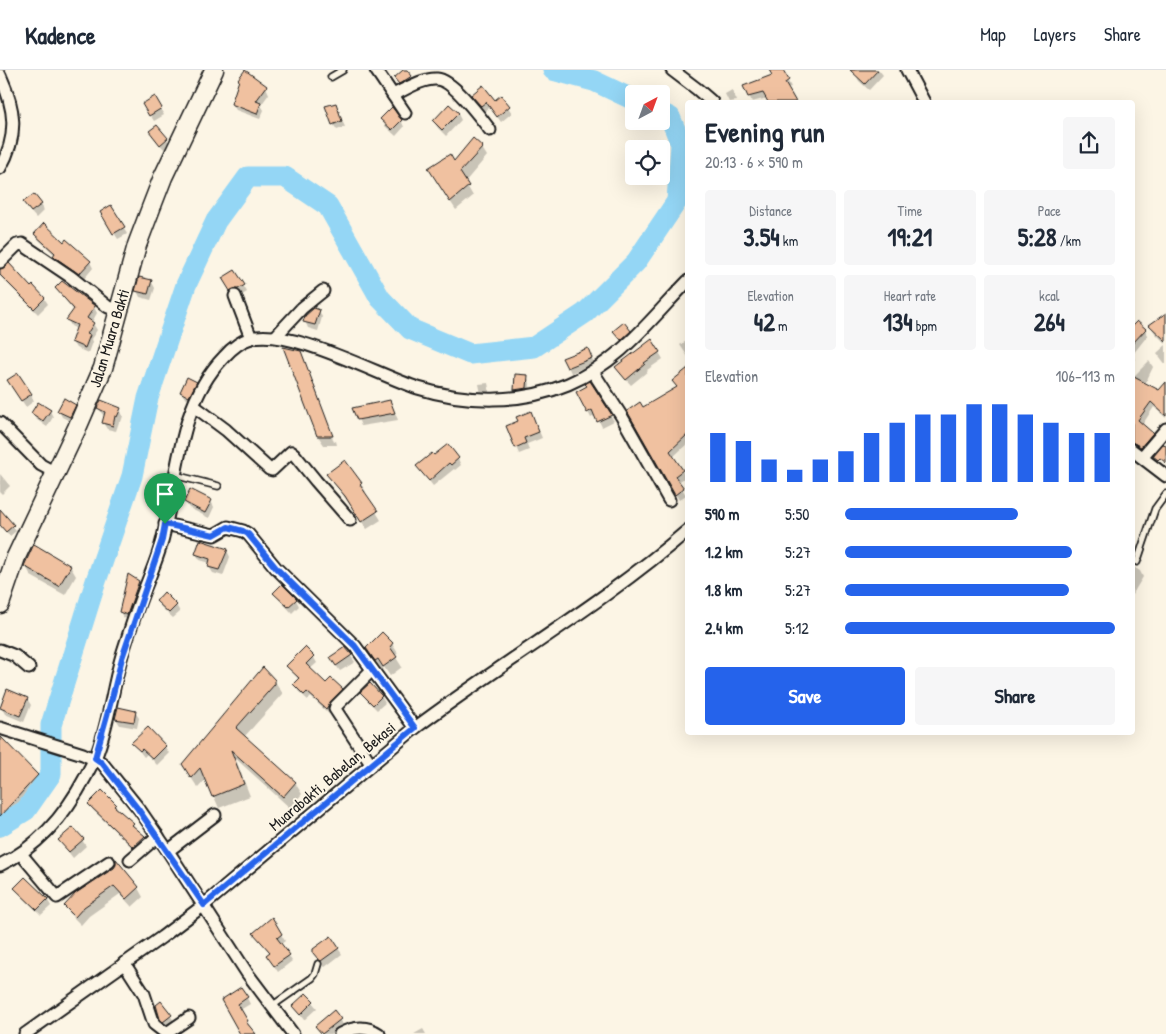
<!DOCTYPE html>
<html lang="en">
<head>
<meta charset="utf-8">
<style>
  :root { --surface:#fff; --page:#f6f6f7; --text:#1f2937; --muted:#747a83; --line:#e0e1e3; --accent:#2563eb }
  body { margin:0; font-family:"Patrick Hand",sans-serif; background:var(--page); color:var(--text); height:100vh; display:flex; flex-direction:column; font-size:19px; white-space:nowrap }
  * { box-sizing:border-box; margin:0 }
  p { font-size:16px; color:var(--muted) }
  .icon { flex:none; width:28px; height:28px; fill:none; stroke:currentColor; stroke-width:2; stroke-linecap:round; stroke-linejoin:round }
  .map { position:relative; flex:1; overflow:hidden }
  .sheet { position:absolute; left:685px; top:30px; width:450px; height:635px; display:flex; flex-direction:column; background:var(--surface); border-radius:5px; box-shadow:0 5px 20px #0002 }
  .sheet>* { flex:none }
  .needle { width:32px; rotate:41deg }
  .controls { position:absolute; left:625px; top:15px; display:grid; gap:10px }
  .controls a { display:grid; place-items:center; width:45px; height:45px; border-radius:5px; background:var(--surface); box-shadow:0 5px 20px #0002; font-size:25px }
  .pin { position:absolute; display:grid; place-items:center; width:42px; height:42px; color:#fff; margin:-51px -21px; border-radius:50% 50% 50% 0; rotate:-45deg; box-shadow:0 0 5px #0007 }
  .pin .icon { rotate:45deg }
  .round { display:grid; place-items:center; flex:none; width:52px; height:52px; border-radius:5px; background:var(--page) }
  .headline { display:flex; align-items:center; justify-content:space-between; height:85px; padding:0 20px }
  h1 { font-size:28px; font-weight:800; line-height:38px }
  .figures { display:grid; grid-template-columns:repeat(3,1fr); gap:8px; height:85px; padding:5px 20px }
  .figures div { display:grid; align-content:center; border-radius:5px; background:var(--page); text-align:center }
  .figures b { font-size:25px; font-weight:800 }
  .figures small { font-size:14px; font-weight:400 }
  .figures p { font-size:14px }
  .chart { height:140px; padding:10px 20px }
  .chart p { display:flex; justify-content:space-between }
  .chart svg { width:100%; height:90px; margin-top:5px; stroke:var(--accent); stroke-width:6 }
  .button { display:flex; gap:10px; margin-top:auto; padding:10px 20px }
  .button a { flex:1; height:58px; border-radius:5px; background:var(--accent); color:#fff; font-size:20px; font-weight:800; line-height:58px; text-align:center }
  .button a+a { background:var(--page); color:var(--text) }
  ul { padding:0 20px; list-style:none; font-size:16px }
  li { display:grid; grid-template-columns:80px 60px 1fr; align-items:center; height:38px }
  li i { height:12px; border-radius:6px; background:var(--accent) }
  header { display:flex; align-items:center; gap:30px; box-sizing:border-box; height:70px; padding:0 25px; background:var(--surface); border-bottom:1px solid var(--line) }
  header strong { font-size:24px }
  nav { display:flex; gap:28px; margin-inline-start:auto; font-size:18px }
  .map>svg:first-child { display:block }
</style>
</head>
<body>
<header>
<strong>Kadence</strong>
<nav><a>Map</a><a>Layers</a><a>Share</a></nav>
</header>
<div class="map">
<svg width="1166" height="964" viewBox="0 0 1166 964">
  <rect width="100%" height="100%" fill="#fcf5e5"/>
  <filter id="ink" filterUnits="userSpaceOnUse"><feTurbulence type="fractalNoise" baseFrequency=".02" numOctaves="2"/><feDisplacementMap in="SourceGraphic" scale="10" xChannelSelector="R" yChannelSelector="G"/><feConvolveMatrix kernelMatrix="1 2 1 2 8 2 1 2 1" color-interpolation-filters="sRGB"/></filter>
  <g filter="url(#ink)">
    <g fill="#0003">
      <path d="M404,0L413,9L402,16L397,11Z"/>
      <path d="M771,0H782L791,17L787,19L795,32H769L767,28L752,32L745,17L773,5Z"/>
      <path d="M860,0H879L883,5L869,20L859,11L856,5Z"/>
      <path d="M266,17L269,24L261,35L264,40L260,49L236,40L232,34Z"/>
      <path d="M732,20L737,31L729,32L725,24Z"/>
      <path d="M473,25L495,31L501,27L512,43L501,52L490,37L485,42Z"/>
      <path d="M154,28L164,45L154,51L144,35Z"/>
      <path d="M335,34L345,57L337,60L333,54Z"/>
      <path d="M458,44L461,50L446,66L438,58L434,52Z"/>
      <path d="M382,49L401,50L404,57L396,66L385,56Z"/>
      <path d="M157,56L171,75L165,80L154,68Z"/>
      <path d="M482,78L487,86L465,112L473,126L456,140L434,107L453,93Z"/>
      <path d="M41,134L44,140L36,148L28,139Z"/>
      <path d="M111,137L127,164L118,169L101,143Z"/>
      <path d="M35,164L64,173L90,192L93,198L83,210L58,192L55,185L39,170Z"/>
      <path d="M0,200L31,219L44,228L48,234L38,244L0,206Z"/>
      <path d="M235,201L247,222L242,225L234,226L223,208Z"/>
      <path d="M151,211L155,218L151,230L140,227L137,221Z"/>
      <path d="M56,218L94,237L97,243L92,252L97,260L91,269L92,272L88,283L76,278L72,272L77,259L71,256L68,250L74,241Z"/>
      <path d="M319,241L322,247L318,261L308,258L305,251Z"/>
      <path d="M1166,245V274L1155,263L1150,255Z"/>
      <path d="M1132,258L1145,260L1148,265L1133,284L1135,291L1132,295Z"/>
      <path d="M615,261L630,262L633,268L625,275Z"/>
      <path d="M688,270V287L680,275Z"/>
      <path d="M652,271L663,289L647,300L648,301L631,315L620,303Z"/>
      <path d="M1166,275V295L1157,283Z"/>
      <path d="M300,282L305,290H303L334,372L336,371L337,375H324L318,366Z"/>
      <path d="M590,284L594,293L571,303L564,288Z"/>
      <path d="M1149,291L1153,297L1145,314L1159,322L1166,314V348L1154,337L1142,355L1152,364L1155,370L1144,382L1132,374V308Z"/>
      <path d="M688,300V373L673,387L686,407L678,412L686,425L679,430L629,342L643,339L678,318Z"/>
      <path d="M527,307L530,313V324L519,326L515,320Z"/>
      <path d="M196,313L199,319L193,332L185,328L181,322Z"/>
      <path d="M488,313L490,324H481L479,314Z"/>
      <path d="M590,313L614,351L602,357L596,345L591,348L578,322L588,317Z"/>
      <path d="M12,316L31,325L34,331L26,337Z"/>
      <path d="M75,335L78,342L74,353L62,347L59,341Z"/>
      <path d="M99,338L120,339L123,346L121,352H119L116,361L107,359L103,353L105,346L102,344Z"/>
      <path d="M393,338L398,350L361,356L354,339Z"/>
      <path d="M50,341L53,347L47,357L36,349L32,343Z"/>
      <path d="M534,349L542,368L527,374L529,380L519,384L516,377Z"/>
      <path d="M458,389L461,395L455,400L454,399L433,416L418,397Z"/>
      <path d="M0,404L10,416L2,424L0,422Z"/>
      <path d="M328,404L361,414L366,422L364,423L381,450L367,459Z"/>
      <path d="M211,431L214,437L209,448L189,438L185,432Z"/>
      <path d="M0,441L16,461L10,466L0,455Z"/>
      <path d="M227,480L230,487L223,506L213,503L209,497L210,493L200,490L196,484Z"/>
      <path d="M26,496H70L76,506L65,525L31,506Z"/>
      <path d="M1132,496L1140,501L1143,507L1132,525Z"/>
      <path d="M138,512L142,518L131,550L124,548L120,542Z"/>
      <path d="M275,523L296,530L299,536L292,543L279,529Z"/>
      <path d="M158,531L176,535L180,542L173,548L161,537Z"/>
      <path d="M392,574L398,583L395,586L402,597L390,606L384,597L382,600L373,588Z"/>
      <path d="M345,578L355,592L340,601L335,594Z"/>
      <path d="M313,586L317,593L310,599L326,615L342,620L345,626L329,644L311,627L308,630L298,621L295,614L299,610L288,596Z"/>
      <path d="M263,599L276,613L283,624L244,667L295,713L302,724L290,738L235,688L250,726L219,738L206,709L198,718L190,706Z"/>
      <path d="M362,622L381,626L385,633L377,640L366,629Z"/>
      <path d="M27,629L31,635L24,652L5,644L1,637Z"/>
      <path d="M135,642L139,648L137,658L120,655L116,649Z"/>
      <path d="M148,659L165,677L169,683L157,695L147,684L144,687L133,673Z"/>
      <path d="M0,674L37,706L44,719L0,768Z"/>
      <path d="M102,722L133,754L136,760L144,767L148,773L137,782L93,740L89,734Z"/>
      <path d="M59,770H82L86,776L73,788Z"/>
      <path d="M114,799L138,818L143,827L132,837L120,824L89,846L81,855L71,845L66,837Z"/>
      <path d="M16,818L47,829L51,836L41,845L20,824Z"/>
      <path d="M272,849L285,871L281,874L292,891L278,902L271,891L270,883L255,863Z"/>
      <path d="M331,868L342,884L325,897L323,896L313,881Z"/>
      <path d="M306,925L317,938L304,950L294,937Z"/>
      <path d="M247,928L250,934L240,940L255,964H242L223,930Z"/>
      <path d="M161,933L175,952L167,957L162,949Z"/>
      <path d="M333,942L344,956L335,964H322L317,956Z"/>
      <path d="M423,959L426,964H414Z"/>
    </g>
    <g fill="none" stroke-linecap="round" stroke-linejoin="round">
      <g stroke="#94d6f5" stroke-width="21">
        <path d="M553,0L594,11L634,30"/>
        <path d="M0,756L26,740L51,704V655L96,511L132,406L148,328L186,215L216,151L248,107H285L328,136L380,228L410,259L470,284L534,277L585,243L636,192L677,131L681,74L670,47L661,43"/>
      </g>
    </g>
    <g fill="#f0c1a0" stroke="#1c1c1c">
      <path d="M245,0L267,16L256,31L261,33L257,44L231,34L239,10L238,9Z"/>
      <path d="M403,0H407L412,6L399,14L394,8Z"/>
      <path d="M769,0H783L789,10L785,13L796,32H768L763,23L748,27L743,16L772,5Z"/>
      <path d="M850,0H878L865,14Z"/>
      <path d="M483,15L495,30L501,25L510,36L497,47L486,32L481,36L471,25Z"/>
      <path d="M155,26L162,38L149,46L142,34Z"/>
      <path d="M336,33L342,51L332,55L325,36Z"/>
      <path d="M449,34L459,43L442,60L433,51Z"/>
      <path d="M392,37L402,50L392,60L380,49Z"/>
      <path d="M157,55L168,68L160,75L149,61Z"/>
      <path d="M473,68L483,77L460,102L469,116L450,132L428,98L450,84L454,91Z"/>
      <path d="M34,124L42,134L31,142L23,132Z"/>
      <path d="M111,135L125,157L113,164L100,142Z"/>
      <path d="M44,153L64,172L66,169L91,191L79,204L53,186L55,183L34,164Z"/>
      <path d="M9,193L31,217L33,215L45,228L34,239L0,205V199Z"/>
      <path d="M235,200L245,215L238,219H233L230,221L222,208Z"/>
      <path d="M139,207L152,210L148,224L135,221Z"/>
      <path d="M62,211L95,236L87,248L94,253L87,264L90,265L85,278L71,272L77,255L66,250L74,239L55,218Z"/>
      <path d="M314,238L320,240L315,255L303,252L305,246Z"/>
      <path d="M1166,243V271L1149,255Z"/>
      <path d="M1137,251L1146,259L1132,274V256Z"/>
      <path d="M624,252L631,261L621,270L613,261Z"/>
      <path d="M652,269L660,282L644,293L645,294L626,310L615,297Z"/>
      <path d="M283,277L301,281L333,366H317Z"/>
      <path d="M588,278L592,288L567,298L562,288Z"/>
      <path d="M688,298V364L670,381L683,400L675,406L684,418L675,425L627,341L640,332L643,337L677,317L672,311Z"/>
      <path d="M18,303L32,324L21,331L7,310Z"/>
      <path d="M515,304L528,305L527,318L514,320Z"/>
      <path d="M1132,306L1159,320L1166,312V346L1151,332L1138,350L1153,363L1141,377L1132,372Z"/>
      <path d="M187,307L197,312L189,327L180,322Z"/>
      <path d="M590,311L612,345L597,352L592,340L587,343L576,322L587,316L585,314Z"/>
      <path d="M64,328L76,335L70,347L57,341Z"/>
      <path d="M101,330L121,338L117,347L115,346L113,356L102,353L105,342L97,338Z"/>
      <path d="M390,330L395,343L357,350L352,338Z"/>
      <path d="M38,332L51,340L43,351L31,343Z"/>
      <path d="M531,341L539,362L524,368L526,373L515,378L506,356L518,351L516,347Z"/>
      <path d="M448,374L459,388L451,395L449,393L429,411L416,396L432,383L434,385Z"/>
      <path d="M1163,374L1166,375V393L1160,388L1158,390L1153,386Z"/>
      <path d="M345,390L362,413L360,415L378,441L361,452L345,426L326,404Z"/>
      <path d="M190,419L212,430L205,443L184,432Z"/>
      <path d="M0,439L14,455L6,462L0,455Z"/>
      <path d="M200,470L228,479L219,500L208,497L210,489L195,484Z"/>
      <path d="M34,474L71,496L59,516L24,496Z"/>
      <path d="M128,504L139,511L127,545L119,542Z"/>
      <path d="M282,514L297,529L288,537L273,523Z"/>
      <path d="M164,522L177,535L169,543L156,531Z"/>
      <path d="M382,562L393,573L390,577L397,587L383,597L378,589L375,591L366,578Z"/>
      <path d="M305,577L314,586L306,594L326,613L331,608L343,619L331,631L326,639L307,622L304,625L293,614L299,608L286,596Z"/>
      <path d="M345,577L352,585L336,596L330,587Z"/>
      <path d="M263,597L275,610V614L236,658L296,712L283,727L231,680L244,714L212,727L200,698L191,708L182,694Z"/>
      <path d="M370,613L382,626L373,635L360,622Z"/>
      <path d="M7,619L28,628L20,646L0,638Z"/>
      <path d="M118,637L136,641L134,652L115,649Z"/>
      <path d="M148,657L166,676L153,689L142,679L140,681L131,673Z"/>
      <path d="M0,666L38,705L0,746Z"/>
      <path d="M102,720L116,734L114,736L134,753L132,755L145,766L133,777L88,734Z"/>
      <path d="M73,757L84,769L69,782L58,770Z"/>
      <path d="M116,789L139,817L126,829L114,816L84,837L75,847L64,836L76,823L114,798L116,795Z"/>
      <path d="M25,807L48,829L37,840L14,818Z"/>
      <path d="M272,847L282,864L277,868L290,885L274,896L266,885L270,882L253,863Z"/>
      <path d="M331,866L339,878L321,891L318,889L313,883V879Z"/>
      <path d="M241,917L248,927L238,934L248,951L246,952L256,964H240L221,930Z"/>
      <path d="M306,923L314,931L300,945L292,936Z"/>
      <path d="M161,931L172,945L163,952L160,949L156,935Z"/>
      <path d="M334,940L341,949L322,964L315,956Z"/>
    </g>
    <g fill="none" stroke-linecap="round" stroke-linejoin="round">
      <g stroke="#1c1c1c" stroke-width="9">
        <g id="service">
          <path d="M331,7L343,0"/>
          <path d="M174,405L218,416"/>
          <path d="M1137,492L1155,439L1166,424"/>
          <path d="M272,936L312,908L315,904L318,894"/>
        </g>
      </g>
      <g stroke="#1c1c1c" stroke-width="15">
        <g id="minor">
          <path d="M376,0L405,43"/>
          <path d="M672,0L697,19L712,32"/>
          <path d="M907,0L924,32"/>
          <path d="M0,5C15,38 19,65 0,98"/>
          <path d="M393,25C406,19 423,8 437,9C453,10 480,47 490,60"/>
          <path d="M0,192L17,175L22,174L71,207L108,237L119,240"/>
          <path d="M235,226L251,268"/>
          <path d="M276,266L302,238L323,221"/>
          <path d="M593,302L622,347L669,430"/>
          <path d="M194,336L226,360L269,399L272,400L291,382L294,384L316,411L350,450"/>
          <path d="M0,353L41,395L56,403"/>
          <path d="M1132,380L1166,406"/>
          <path d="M1142,387L1166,359"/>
          <path d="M165,454L214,465L228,457L243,461L248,464L276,498L355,576L415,658"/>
          <path d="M0,580L15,586L29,598"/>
          <path d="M0,658L83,684L102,693L139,739L168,781L247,903L293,964"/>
          <path d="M371,694L335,639L336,636L372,600"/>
          <path d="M168,781L215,745"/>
          <path d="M21,784L57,827L109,792"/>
          <path d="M130,790L158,766"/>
          <path d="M0,795C40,776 66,744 86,706C89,699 93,693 96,686C109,654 112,619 122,585C129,563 136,540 145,518C151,503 158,487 162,471C178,410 177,335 224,287C231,279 241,271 251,268C289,257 378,305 418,318C466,333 521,334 568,314C620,292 650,250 688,211"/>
          <path d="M124,893L144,924L154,954L167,964"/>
          <path d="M167,963L189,948"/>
          <path d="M25,964L162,867L204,835L415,658C504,591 603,534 688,460"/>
          <path d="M340,964C353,957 366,955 379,964"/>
        </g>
      </g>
      <g stroke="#1c1c1c" stroke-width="21">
        <path id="primary" d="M0,534L16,487L77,358L103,298L137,175L151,138L163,107L214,0"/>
      </g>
      <use href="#service" stroke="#fcf5e5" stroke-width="5.5"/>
      <use href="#minor" stroke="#fcf5e5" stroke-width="11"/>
      <use href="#primary" stroke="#fcf5e5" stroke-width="18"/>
    </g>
  </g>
  <g fill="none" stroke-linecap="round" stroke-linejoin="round" filter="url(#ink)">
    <g stroke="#fff" stroke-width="10">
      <path id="route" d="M165,454L214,465L228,457L243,461L248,464L276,498L355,576L415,658L204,835L138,739L102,693L95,688L113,624L122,588L162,470Z"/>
    </g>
    <use href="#route" stroke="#2563eb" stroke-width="6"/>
  </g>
  <g text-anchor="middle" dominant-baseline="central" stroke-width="4" stroke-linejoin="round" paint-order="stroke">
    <g font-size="16" fill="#1c1c1c" stroke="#fcf5e5">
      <text transform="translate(109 268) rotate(-73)">Jalan Muara Bakti</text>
      <text transform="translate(332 706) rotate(-40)">Muarabakti, Babelan, Bekasi</text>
    </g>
  </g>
</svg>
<div class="controls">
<a><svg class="needle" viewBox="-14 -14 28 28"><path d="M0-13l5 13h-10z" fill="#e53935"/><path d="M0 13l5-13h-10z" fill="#747a83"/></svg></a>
<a><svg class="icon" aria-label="locate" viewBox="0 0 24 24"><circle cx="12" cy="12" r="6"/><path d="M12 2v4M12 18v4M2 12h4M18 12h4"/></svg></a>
</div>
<div class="pin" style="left:165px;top:454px;background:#1e9e55"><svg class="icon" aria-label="arrive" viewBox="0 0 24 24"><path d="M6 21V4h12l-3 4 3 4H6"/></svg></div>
<section class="sheet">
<div class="headline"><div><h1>Evening run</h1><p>20:13 · 6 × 590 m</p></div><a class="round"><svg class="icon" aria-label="share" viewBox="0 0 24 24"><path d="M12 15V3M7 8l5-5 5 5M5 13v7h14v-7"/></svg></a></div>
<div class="figures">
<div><p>Distance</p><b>3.54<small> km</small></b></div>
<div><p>Time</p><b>19:21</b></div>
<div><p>Pace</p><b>5:28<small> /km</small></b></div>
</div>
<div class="figures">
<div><p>Elevation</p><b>42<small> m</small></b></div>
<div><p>Heart rate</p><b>134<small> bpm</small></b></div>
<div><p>kcal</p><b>264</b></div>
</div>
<div class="chart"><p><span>Elevation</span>106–113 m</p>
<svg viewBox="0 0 160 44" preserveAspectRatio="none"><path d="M5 44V20M15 44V24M25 44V33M35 44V38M45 44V33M55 44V29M65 44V20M75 44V15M85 44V11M95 44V11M105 44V6M115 44V6M125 44V11M135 44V15M145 44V20M155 44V20"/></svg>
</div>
<ul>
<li><b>590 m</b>5:50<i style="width:64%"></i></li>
<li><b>1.2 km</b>5:27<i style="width:84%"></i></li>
<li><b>1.8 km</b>5:27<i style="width:83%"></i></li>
<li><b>2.4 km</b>5:12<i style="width:100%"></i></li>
</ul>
<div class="button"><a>Save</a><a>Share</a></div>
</section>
</div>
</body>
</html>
